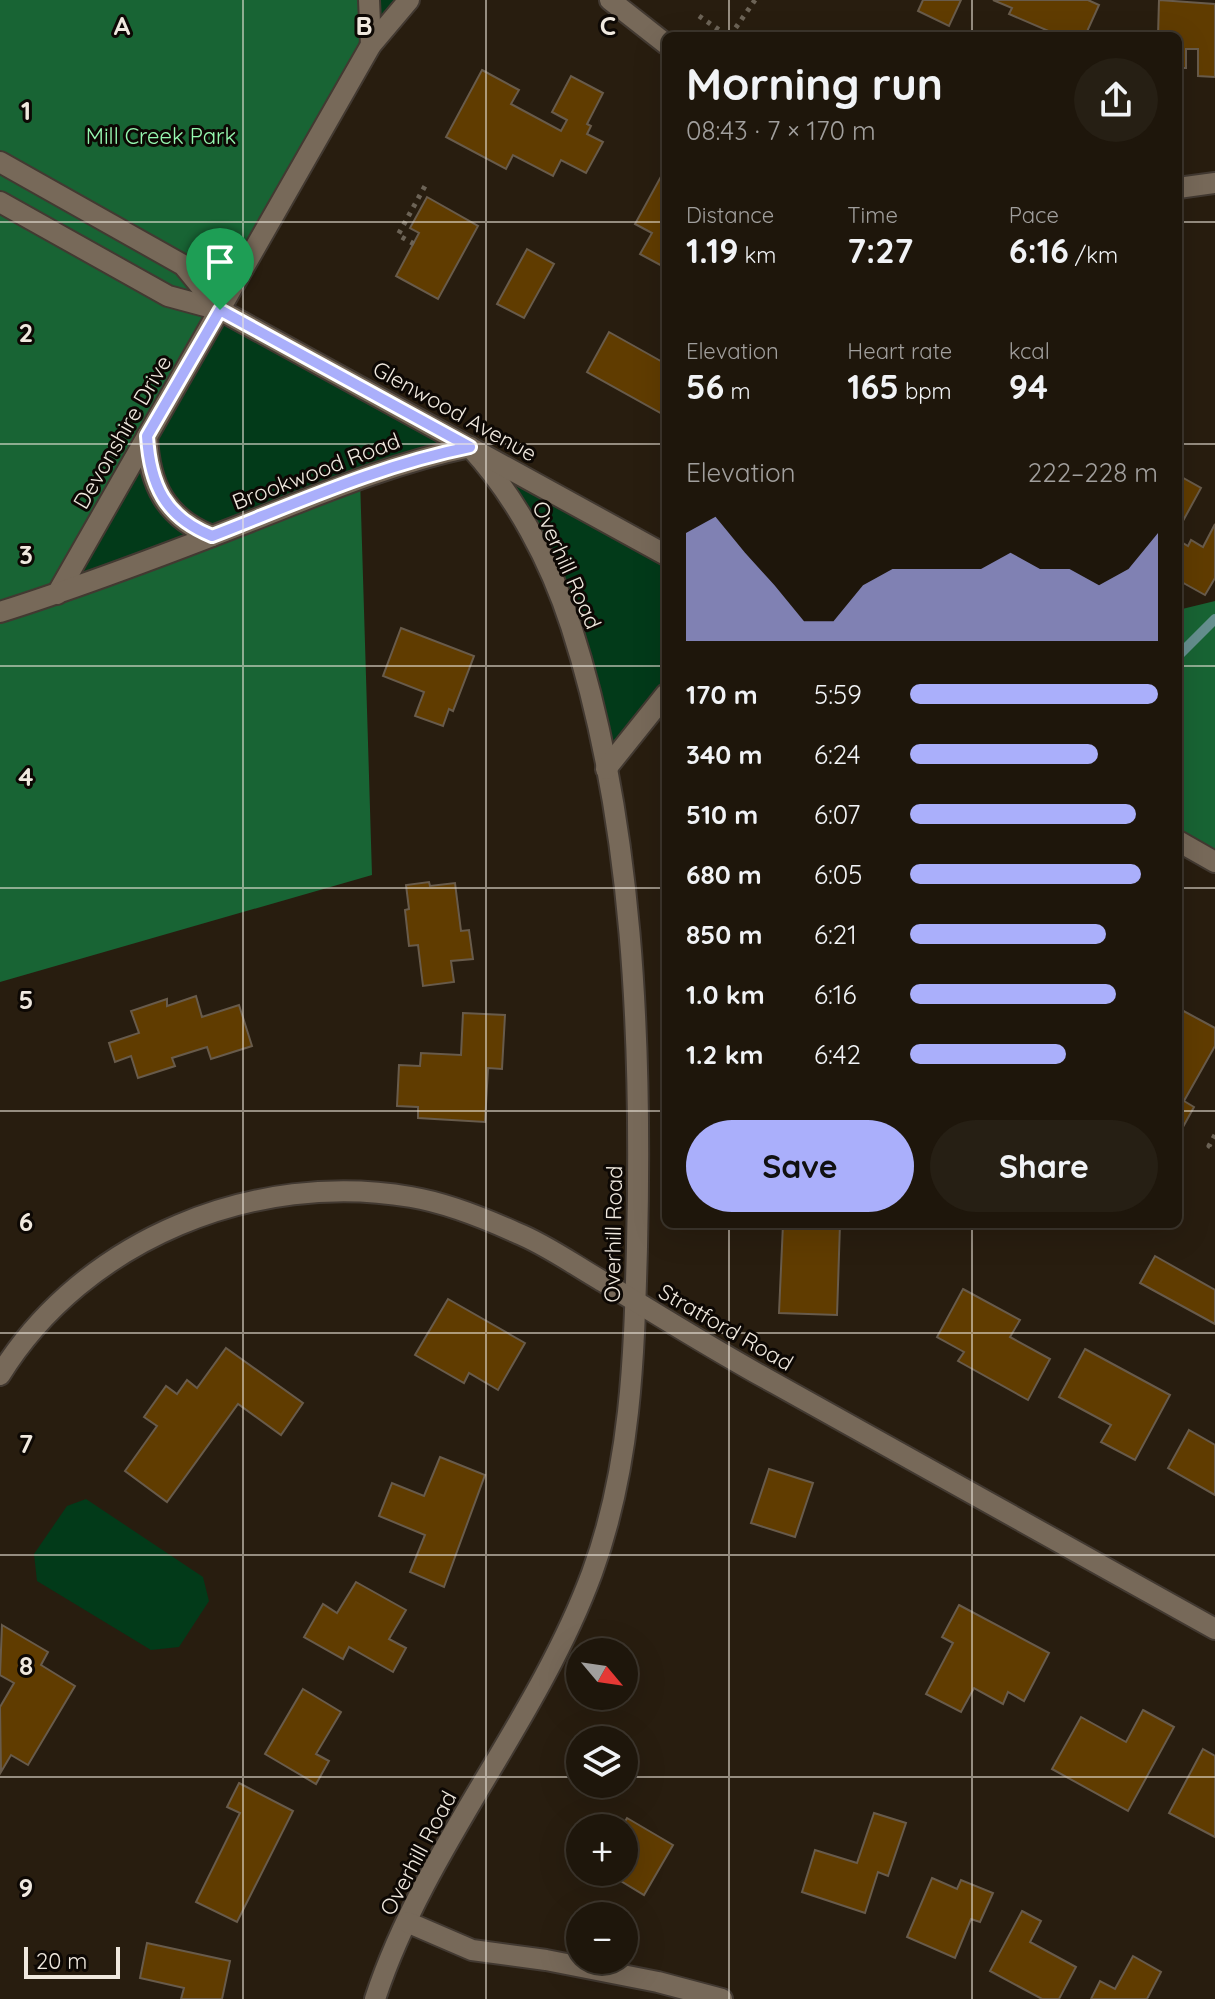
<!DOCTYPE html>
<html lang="en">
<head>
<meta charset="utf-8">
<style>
  :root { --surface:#1e160b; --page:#261f14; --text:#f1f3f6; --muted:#a19f9d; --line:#3c352c; --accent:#aaaffb }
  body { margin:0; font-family:Quicksand,sans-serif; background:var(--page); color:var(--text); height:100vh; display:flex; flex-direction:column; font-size:30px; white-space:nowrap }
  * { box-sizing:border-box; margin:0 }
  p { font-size:26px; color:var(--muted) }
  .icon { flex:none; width:44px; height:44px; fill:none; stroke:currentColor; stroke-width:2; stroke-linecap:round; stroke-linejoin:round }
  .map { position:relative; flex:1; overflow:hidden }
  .panel { position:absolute; left:662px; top:32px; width:520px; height:1196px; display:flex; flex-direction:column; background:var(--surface); border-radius:12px; box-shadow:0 8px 32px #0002,0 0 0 2px var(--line) }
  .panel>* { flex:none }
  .needle { width:52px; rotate:119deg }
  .buttons { position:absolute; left:566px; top:1638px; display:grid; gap:16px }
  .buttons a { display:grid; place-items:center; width:72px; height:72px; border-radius:50%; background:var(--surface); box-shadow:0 8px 32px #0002,0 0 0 2px var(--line); font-size:40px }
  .scale { position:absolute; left:24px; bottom:20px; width:96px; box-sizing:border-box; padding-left:8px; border:4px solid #f0e9df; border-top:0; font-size:22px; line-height:28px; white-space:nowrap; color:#f0e9df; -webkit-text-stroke:6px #0d0804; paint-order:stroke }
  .pin { position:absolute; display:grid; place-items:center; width:68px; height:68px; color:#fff; margin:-82px -34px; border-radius:50% 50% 50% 0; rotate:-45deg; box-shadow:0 0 8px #0007 }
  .pin .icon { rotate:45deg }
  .round { display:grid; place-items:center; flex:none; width:84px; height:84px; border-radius:42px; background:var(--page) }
  .summary { display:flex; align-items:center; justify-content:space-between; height:136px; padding:0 24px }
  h1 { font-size:44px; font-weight:700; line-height:60px }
  .figures { display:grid; grid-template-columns:repeat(3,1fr); gap:12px; height:136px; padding:8px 24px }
  .figures div { display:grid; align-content:center }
  .figures b { font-size:34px; font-weight:700 }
  .figures small { font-size:22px; font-weight:400 }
  .figures p { font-size:22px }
  .chart { height:224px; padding:16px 24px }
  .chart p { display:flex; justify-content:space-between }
  .chart svg { width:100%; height:144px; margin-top:8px; fill:var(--accent); opacity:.7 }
  .button { display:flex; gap:16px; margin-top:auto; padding:16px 24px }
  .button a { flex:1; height:92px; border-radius:48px; background:var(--accent); color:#111; font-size:32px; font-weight:700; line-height:92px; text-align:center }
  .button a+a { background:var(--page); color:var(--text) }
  ul { padding:0 24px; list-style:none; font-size:26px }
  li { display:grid; grid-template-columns:128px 96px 1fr; align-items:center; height:60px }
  li i { height:20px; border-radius:10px; background:var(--accent) }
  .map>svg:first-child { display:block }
</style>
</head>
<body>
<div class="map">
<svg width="1215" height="1999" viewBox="0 0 1215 1999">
  <rect width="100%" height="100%" fill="#281d0f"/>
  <g fill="#023a19">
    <path d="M0,0H409L371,45L220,310L666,555V694L606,769C581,654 552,536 470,447L418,458L368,475L57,594L219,310L168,296L0,202Z"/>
    <path d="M86,1499L203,1577L209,1601L179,1647L151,1650L37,1581L34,1554L67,1506Z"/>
  </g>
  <g fill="#186434">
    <path d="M0,0H369L371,45L58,593L360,478L372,875L0,982Z"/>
    <path d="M1215,601V862L1178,841V610Z"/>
  </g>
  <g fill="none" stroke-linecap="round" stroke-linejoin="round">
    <path stroke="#658f8e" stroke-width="10" d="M1178,656L1215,619"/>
  </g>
  <g fill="#603c00" stroke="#685b4b" stroke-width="2">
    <path d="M923,0H961L949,26L918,11Z"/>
    <path d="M993,0H1088L1099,5L1085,36H1049L1051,32L1009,14L1012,8Z"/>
    <path d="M1159,0L1215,4V77L1198,76V49H1186V68H1178V36H1158Z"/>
    <path d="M482,70L519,90L511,104L561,131L567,120L552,112L571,76L603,93L587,124L591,126L587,134L603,142L586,173L561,160L553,176L513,155L506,169L446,137Z"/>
    <path d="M664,171L666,172V268L640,254L652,233L635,224Z"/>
    <path d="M427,197L478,226L438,299L396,276L419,233L410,228Z"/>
    <path d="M527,249L554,264L524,318L497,304Z"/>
    <path d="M609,332L666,364V416L587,372Z"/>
    <path d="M1178,475L1201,488L1178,530Z"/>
    <path d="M1215,524V578L1205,595L1178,580V540L1188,546L1191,540L1203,547Z"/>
    <path d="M401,628L474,656L453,711L449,709L443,726L415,716L424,692L383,676Z"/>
    <path d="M429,882L430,886L455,883L461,931L469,930L473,959L451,961L454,982L423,986L418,945L409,946L405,910L409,909L406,885Z"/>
    <path d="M196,996L202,1017L239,1005L252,1046L211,1059L207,1047L172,1058L175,1066L138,1078L131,1056L115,1062L109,1043L139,1033L131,1011L167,999V1006Z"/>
    <path d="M1178,1008L1215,1028V1046L1184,1101L1194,1107L1178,1136Z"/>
    <path d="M463,1013L505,1015L502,1069L488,1068L485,1122L418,1118V1107L397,1106L399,1065L420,1066L421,1053L461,1055Z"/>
    <path d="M783,1224H840L837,1315L779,1313Z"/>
    <path d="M1155,1256L1215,1290V1324L1140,1283Z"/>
    <path d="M963,1289L1020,1320L1010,1337L1050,1359L1028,1400L958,1361L964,1352L937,1337Z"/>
    <path d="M448,1299L525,1343L498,1390L469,1373L464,1383L415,1355Z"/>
    <path d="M226,1348L303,1403L281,1435L238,1404L167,1502L125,1471L157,1426L144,1417L166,1386L177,1394L187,1380L197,1388Z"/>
    <path d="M1085,1349L1170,1395L1135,1460L1101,1442L1111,1425L1059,1397Z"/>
    <path d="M1189,1430L1215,1445V1495L1168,1468Z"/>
    <path d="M440,1457L485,1475L444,1587L410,1572L425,1535L379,1516L392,1483L424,1496Z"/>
    <path d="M769,1469L813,1483L795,1537L751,1523Z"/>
    <path d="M356,1582L406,1610L389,1639L406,1648L393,1672L349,1647L343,1659L304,1637L323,1604L337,1613Z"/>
    <path d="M959,1605L1049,1653L1024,1701L1008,1692L1003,1704L974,1688L961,1712L926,1694L953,1643L942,1637Z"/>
    <path d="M2,1625L48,1652L41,1665L75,1686L28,1765L11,1755L1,1772L0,1707L14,1683L0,1675Z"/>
    <path d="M303,1689L341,1712L316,1754L329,1761L316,1784L265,1754Z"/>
    <path d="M1143,1710L1174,1727L1128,1811L1052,1769L1081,1717L1126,1742Z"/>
    <path d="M1203,1749L1215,1756V1837L1169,1813Z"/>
    <path d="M239,1783L293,1811L237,1922L196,1902L240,1813L227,1807Z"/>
    <path d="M874,1813L906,1823L888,1876L878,1872L865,1913L802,1892L815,1850L857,1863Z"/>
    <path d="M627,1818L673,1845L644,1895L606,1872H624V1828H621Z"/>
    <path d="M932,1878L957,1889L961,1880L993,1893L980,1922L971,1919L955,1958L907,1937Z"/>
    <path d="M1022,1911L1041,1921L1030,1942L1076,1967L1059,1999H1042L990,1971Z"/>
    <path d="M147,1943L230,1961L222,1999H181L184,1988L140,1978Z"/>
    <path d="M1133,1956L1161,1972L1147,1999H1091L1100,1981L1115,1989Z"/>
  </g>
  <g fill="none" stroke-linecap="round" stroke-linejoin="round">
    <g stroke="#423931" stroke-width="24">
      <g id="minor">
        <path d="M369,0L371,45"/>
        <path d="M610,0L666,44"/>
        <path d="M1178,188L1215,183"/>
        <path d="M147,436C149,485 166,518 212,536"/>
        <path d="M57,594L371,45L409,0"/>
        <path d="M0,612C83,586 164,555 246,523C320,494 392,463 470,447C516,497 550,561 571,626C634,821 642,1043 637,1247C634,1358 631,1467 592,1573C537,1722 425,1847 375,1999"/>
        <path d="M606,769L666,694"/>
        <path d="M0,1375C84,1239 256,1170 411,1197C447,1203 484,1218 517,1233C547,1245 574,1265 602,1281C660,1316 717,1352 776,1384C922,1466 1069,1547 1215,1629"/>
        <path d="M407,1922L472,1950L546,1960L658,1982L722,1999"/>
      </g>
    </g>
    <g stroke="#423931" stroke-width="24">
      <g id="tertiary">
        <path d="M0,162L183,265L220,310"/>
        <path d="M0,202L168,296L220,310L666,555"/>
        <path d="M1178,841L1215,862"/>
      </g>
    </g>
    <g stroke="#6c6356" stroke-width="5" stroke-dasharray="4 6" stroke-linecap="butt">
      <path d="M699,16L728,36"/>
      <path d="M730,36L755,0"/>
      <path d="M414,244L398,235L425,186"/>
      <path d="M1215,1135L1209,1146L1215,1149"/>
    </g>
    <use href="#minor" stroke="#776959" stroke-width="20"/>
    <use href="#tertiary" stroke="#776959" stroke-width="20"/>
  </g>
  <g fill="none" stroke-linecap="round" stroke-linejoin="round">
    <g stroke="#fff" stroke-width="16">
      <path id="route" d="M220,310L470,447C380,465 297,503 212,536C165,517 150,485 147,436Z"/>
    </g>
    <use href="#route" stroke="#aaaffb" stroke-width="10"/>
  </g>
  <path fill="none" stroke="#f0e9df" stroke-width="2" stroke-opacity="0.55" d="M243,0V1999M486,0V1999M729,0V36M972,0V36M0,222H666M1178,222H1215M0,444H666M1178,444H1215M0,666H666M1178,666H1215M0,888H666M1178,888H1215M0,1111H666M1178,1111H1215M729,1224V1999M972,1224V1999M0,1333H1215M0,1555H1215M0,1777H580M624,1777H1215"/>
  <g text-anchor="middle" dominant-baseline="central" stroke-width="6" stroke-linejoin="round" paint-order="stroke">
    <g font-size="22" fill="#97f9b1" stroke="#0d0804">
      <text x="161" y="136">Mill Creek Park</text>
    </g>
    <g font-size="22" fill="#f0e9df" stroke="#0d0804">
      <text transform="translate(455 411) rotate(29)">Glenwood Avenue</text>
      <text transform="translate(122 432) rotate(-60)">Devonshire Drive</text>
      <text transform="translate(316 471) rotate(-21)">Brookwood Road</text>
      <text transform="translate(567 565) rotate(66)">Overhill Road</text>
      <text transform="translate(613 1234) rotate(-89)">Overhill Road</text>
      <text transform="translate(726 1327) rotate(30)">Stratford Road</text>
      <text transform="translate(418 1853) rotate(-62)">Overhill Road</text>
    </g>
  </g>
  <g font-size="26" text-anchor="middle" font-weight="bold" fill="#f0e9df" stroke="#0d0804" stroke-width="6" stroke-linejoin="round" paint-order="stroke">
    <text x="122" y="35">A</text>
    <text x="364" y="35">B</text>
    <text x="608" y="35">C</text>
    <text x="26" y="120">1</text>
    <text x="26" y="342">2</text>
    <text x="26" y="564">3</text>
    <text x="26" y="786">4</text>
    <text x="26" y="1009">5</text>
    <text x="26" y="1231">6</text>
    <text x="26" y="1453">7</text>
    <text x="26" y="1675">8</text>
    <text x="26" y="1897">9</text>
  </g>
</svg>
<div class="buttons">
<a><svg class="needle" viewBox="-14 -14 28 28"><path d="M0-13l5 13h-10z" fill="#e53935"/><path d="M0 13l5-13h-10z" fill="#a19f9d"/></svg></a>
<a><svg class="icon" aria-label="layers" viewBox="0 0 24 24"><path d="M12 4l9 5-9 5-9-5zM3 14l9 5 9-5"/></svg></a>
<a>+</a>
<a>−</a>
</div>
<div class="scale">20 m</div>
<div class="pin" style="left:220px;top:310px;background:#1e9e55"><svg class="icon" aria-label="arrive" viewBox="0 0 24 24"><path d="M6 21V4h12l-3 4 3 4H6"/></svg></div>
<section class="panel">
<div class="summary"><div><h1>Morning run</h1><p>08:43 · 7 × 170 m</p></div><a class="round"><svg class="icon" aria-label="share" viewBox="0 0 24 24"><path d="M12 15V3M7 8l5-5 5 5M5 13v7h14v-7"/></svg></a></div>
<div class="figures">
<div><p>Distance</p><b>1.19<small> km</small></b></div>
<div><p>Time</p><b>7:27</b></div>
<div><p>Pace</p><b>6:16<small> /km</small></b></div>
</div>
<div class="figures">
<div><p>Elevation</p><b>56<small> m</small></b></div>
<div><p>Heart rate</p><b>165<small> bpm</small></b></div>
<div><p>kcal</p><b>94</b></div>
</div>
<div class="chart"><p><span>Elevation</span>222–228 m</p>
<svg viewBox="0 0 160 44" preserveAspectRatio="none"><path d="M0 44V11L10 6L20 17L30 27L40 38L50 38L60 27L70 22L80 22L90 22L100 22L110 17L120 22L130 22L140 27L150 22L160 11V44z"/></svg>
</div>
<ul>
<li><b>170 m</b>5:59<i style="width:100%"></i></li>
<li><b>340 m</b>6:24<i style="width:76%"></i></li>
<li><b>510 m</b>6:07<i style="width:91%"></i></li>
<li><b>680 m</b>6:05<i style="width:93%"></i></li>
<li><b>850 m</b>6:21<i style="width:79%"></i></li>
<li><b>1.0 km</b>6:16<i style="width:83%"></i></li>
<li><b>1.2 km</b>6:42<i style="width:63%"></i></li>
</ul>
<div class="button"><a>Save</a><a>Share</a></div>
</section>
</div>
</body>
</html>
